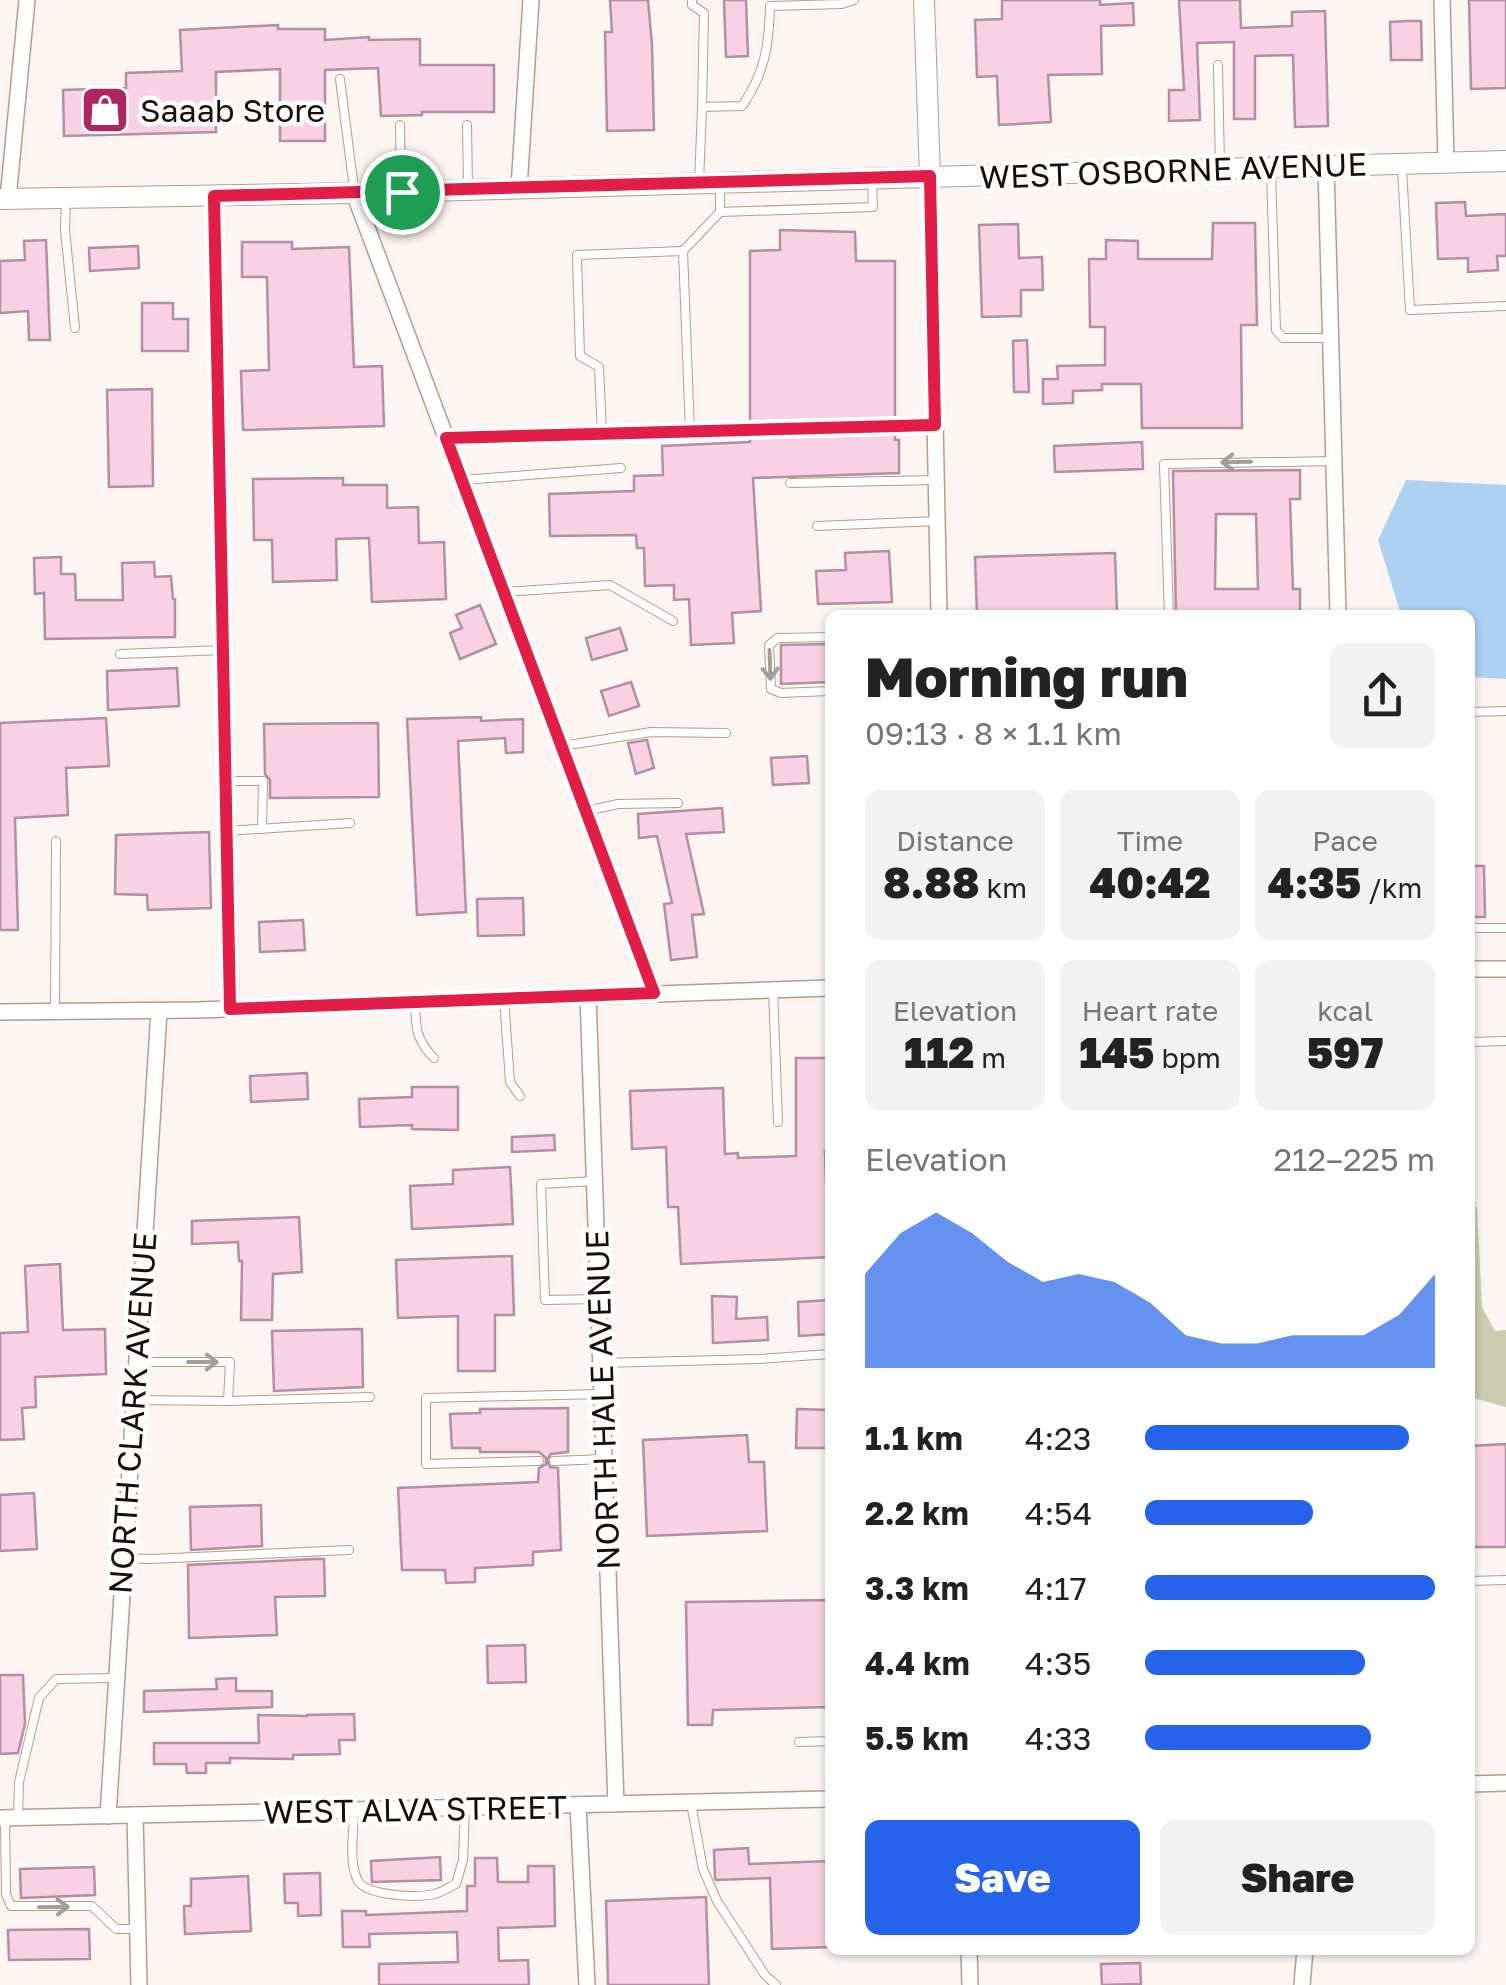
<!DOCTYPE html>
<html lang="en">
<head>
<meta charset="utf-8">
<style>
  :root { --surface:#fff; --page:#f2f2f2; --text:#222; --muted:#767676; --accent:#2563eb }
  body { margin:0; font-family:"Golos Text",sans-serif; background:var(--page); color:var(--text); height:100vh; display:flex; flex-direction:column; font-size:38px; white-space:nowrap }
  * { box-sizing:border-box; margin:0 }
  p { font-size:32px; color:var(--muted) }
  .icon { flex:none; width:55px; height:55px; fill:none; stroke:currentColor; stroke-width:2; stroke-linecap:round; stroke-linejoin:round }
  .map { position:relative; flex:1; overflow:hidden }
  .panel { position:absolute; left:825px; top:610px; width:650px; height:1345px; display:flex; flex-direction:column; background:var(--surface); border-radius:15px; box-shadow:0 2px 8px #0004 }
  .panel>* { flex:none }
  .pin { position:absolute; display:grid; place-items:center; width:85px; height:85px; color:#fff; margin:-42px; border:5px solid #fff; border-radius:50%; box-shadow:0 2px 10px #0007 }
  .round { display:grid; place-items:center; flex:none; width:105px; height:105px; border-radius:15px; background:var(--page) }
  .overview { display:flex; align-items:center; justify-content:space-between; height:170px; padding:0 40px }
  h1 { font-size:55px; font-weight:800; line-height:75px }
  .stats { display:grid; grid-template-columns:repeat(3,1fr); gap:15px; height:170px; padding:10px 40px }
  .stats div { display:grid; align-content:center; border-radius:15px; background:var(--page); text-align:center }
  .stats b { font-size:42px; font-weight:800 }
  .stats small { font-size:28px; font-weight:400 }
  .stats p { font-size:28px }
  .chart { height:280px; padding:20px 40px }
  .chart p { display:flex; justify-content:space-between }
  .chart svg { width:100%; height:180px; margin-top:10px; fill:var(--accent); opacity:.7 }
  .primary-button { display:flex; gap:20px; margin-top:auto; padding:20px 40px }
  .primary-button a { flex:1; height:115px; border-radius:15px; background:var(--accent); color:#fff; font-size:40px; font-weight:800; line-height:115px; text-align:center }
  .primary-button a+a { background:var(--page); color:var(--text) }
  ul { padding:0 40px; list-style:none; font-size:32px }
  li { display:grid; grid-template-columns:160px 120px 1fr; align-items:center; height:75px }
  li i { height:25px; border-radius:12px; background:var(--accent) }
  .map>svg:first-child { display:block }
</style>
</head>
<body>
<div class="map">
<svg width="1506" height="1985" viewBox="0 0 1506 1985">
  <rect width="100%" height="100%" fill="#fdf5f1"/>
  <path fill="#cbcdb1" d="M1470,1204L1477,1207L1482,1307L1495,1331L1506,1330V1407L1470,1397Z"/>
  <path fill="#acd1f3" d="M1406,480L1506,485V679L1470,677V615H1401L1378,540Z"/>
  <g fill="#f8d1e5" stroke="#b28fa2" stroke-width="2.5" fill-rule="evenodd">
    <path d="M610,0H648L652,45L654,130L607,131L605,32H612Z"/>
    <path d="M724,0H746L748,56L726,57Z"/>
    <path d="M1002,0H1100V5L1133,3L1134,25L1101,26L1102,74L1048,75L1051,122L999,125L997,76L977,77L975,20L1002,19Z"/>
    <path d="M1179,0H1240L1241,28L1292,26V12L1325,11L1328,126L1295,127L1293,55L1255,56V119H1234V42L1197,43L1200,120L1169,121V90H1184Z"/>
    <path d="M1469,0H1506V88L1471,89Z"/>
    <path d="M1406,21H1421L1422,60H1391L1390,22Z"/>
    <path d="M278,25V29H325V40L369,37V40L420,39V65H494V112H422V115L381,116L378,68L325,70V141H280V69L216,72V132L64,136L63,90L126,88V73L182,71L180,30Z"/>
    <path d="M1465,202L1466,216L1506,214V256H1497L1498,270L1468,272V258L1438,259L1436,203Z"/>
    <path d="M1213,223H1255L1257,325H1241L1242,428H1142L1141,384H1102V390L1073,391V403L1043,404V379H1058L1057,366L1105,365V327H1090L1089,259H1106V240L1138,241V259H1212Z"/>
    <path d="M1018,224L1019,258L1042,257L1043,290H1021V316L982,317L979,225Z"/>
    <path d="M780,230L855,232L856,261H895V419L750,422V251L780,250Z"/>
    <path d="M46,240L50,340H29L28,311L0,313V261L25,260L24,241Z"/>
    <path d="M242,242H292V249L349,247L354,367L382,366L384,426L243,430L241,371L269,370L267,277H242Z"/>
    <path d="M138,246L139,268L90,271L89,248Z"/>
    <path d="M142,303H173V319H188V351H142Z"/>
    <path d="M1027,340L1029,392H1014L1013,341Z"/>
    <path d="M152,389L153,486L109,487L107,390Z"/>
    <path d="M895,434V440H899V473L753,478L761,611L732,613L734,643L691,645L689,599L674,600V585L645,586L644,548H637L636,535L550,536L549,494L634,491V476L663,475L662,446L750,442V437Z"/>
    <path d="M1142,442L1143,469L1055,472L1054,446Z"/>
    <path d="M1300,470V499H1290L1293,589H1300V615H1176L1173,471ZM1216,514H1256L1258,589H1215Z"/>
    <path d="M343,478V485H387V508L418,507L419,543L444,542L446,599L372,602L369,538L336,539L337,580L273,582L272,540H254L253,479Z"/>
    <path d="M889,551L892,602L818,604L816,571L846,570L845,553Z"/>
    <path d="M1115,553L1117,615H977L975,557Z"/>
    <path d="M61,557V574H75L76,600H123L122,563L154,562L155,577L171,576L173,599H175V637L45,639L44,593L35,594L34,558Z"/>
    <path d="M480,605L496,644L460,659L450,633L462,628L456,615Z"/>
    <path d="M620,628L627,650L592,660L586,638Z"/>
    <path d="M830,644V682L781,684V645Z"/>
    <path d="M177,668L179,706L108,710L107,671Z"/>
    <path d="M631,682L639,706L609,716L601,691Z"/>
    <path d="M481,717V721L523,719V752L506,753L505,738L458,741L466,912L417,915L407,719Z"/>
    <path d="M106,718L109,766L66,768L68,815L15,818L18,930H0V723Z"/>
    <path d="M378,723L379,797L270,798V780L265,774L264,724Z"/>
    <path d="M647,740L654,768L636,774L628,743Z"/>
    <path d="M807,756L809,783L773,785L771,758Z"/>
    <path d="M722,808L724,832L686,834L704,914L692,915L697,957L671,960L664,904L672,903L657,836L639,838L638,814Z"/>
    <path d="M209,832L211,908L148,910L147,895L115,894L116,835Z"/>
    <path d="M1470,866H1484L1485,917H1470Z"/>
    <path d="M523,898L524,935L478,936L477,899Z"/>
    <path d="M303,920L305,950L260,952L259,922Z"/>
    <path d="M796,1058H830V1151H825L826,1184L830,1183V1257L681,1264L678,1207H668L666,1147L632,1149L630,1091L723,1088L725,1154L738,1153V1158L796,1156Z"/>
    <path d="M307,1073L308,1099L251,1102L250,1076Z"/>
    <path d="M412,1087H458V1130L412,1129V1125L360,1127L359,1099L412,1097Z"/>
    <path d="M554,1135L555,1150L512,1152V1137Z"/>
    <path d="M510,1167L513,1224L412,1229L410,1186L453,1184V1170Z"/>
    <path d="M299,1217L302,1272L273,1274L272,1320H241L242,1261H239L238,1242L192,1244V1221Z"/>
    <path d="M512,1256L514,1315H495V1371H458V1316L398,1318L396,1260Z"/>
    <path d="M60,1264L63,1330L105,1329L106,1374L35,1377L36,1407L22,1408L24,1439L0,1440V1333L28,1332L25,1266Z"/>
    <path d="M712,1296L737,1297L736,1319L767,1317L768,1340L713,1343Z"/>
    <path d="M830,1300V1334L799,1336L798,1302Z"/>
    <path d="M362,1329L363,1387L274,1391L272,1331Z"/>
    <path d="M568,1408V1452L551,1454L547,1460L550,1467L558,1468L561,1550L533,1552V1565L475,1568V1582L446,1583L445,1570H402L398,1488L538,1482L539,1468L546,1464V1458L539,1452H480V1448H452L450,1414L480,1413V1409Z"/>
    <path d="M797,1409L830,1410V1448H796Z"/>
    <path d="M747,1435L749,1462H764L767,1531L647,1536L643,1440Z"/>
    <path d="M1506,1444V1547H1470V1446Z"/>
    <path d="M34,1493L37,1549L0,1551V1495Z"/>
    <path d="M261,1505L262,1546L191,1550L190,1507Z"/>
    <path d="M315,1559H324L325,1596L275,1597L277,1635L189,1638L188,1565Z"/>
    <path d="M830,1600V1707L713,1710L712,1725H688L686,1602Z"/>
    <path d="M525,1645L526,1682L488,1683L487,1646Z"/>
    <path d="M0,1675H23L25,1724L18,1753L0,1754Z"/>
    <path d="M236,1678V1691H272V1707L144,1712V1691L217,1689L216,1679Z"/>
    <path d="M354,1714L355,1740H339L340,1754L293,1755V1759L230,1758V1763H206V1773H187L186,1764H154V1743H259L258,1715L307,1716V1715Z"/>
    <path d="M748,1848L749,1864L830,1861V1947L772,1949L770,1878L716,1880L715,1878L714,1850Z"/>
    <path d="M440,1857L441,1880L372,1882L371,1861Z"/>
    <path d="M475,1858H497L498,1882H528V1866H554L555,1926L498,1928L499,1961L528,1960L529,1985H379V1964L458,1962L457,1932L369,1934L370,1947H343L342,1911H366V1915L467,1911V1886H475Z"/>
    <path d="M94,1867L95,1895L21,1898L20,1869Z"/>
    <path d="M320,1873L321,1915L298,1916V1903H285L284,1874Z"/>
    <path d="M248,1876L251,1931L185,1934L184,1906H191V1879Z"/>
    <path d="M706,1897L709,1985H608L606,1901Z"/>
    <path d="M89,1929L90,1959L9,1960L8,1930Z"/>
    <path d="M1140,1963L1141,1984L1102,1985L1101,1964Z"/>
  </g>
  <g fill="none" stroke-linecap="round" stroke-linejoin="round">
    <g stroke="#bc9a86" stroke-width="10">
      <g id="service">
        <path d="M692,0V5L704,13L702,107"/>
        <path d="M1218,65L1220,168"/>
        <path d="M340,79L354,189"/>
        <path d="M400,125L401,191"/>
        <path d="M467,125L468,186"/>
        <path d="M1402,168L1410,310L1506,306"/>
        <path d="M1271,172L1276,330L1283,338H1330"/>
        <path d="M699,183L702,107L742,106C765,73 769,45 770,6L842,4L854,0"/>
        <path d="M720,186V212L873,207L872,180"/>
        <path d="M66,198L65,230L75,328"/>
        <path d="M683,251L720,212"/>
        <path d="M602,434L599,367L580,356L577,255L683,251L690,432"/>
        <path d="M446,438L935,425"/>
        <path d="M462,480L621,468"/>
        <path d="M790,483L936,480"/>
        <path d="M817,526L937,521"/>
        <path d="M504,592L610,585L673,621"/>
        <path d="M1169,615L1164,464L1334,461"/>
        <path d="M830,637L778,638L769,645L771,689L781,693L830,691"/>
        <path d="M120,654L223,650"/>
        <path d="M1470,712L1506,711"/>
        <path d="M562,746L651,732L726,733"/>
        <path d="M226,781H263L262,829"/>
        <path d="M586,811L618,804L678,803"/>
        <path d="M227,831L350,823"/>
        <path d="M1470,928H1506"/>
        <path d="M773,989L778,1122"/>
        <path d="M504,998L510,1082L520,1096"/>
        <path d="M415,1002C416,1027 415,1039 434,1058"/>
        <path d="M55,1012L56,841"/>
        <path d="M1470,1042L1506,1041"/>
        <path d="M595,1181L541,1184L545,1300L599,1299"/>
        <path d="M136,1362H230L228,1401"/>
        <path d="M601,1363L760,1359L830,1354"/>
        <path d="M134,1400L228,1401L370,1397"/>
        <path d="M539,1461L426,1464V1398L602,1394"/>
        <path d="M554,1461L604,1459"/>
        <path d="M123,1558L150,1559L349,1550"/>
        <path d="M1470,1581L1506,1580"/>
        <path d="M799,1742L830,1741"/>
        <path d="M691,1803L703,1869L717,1901L765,1975L776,1985"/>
        <path d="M354,1810C354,1831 348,1862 358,1881C367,1896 418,1898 434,1894C441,1893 449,1887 456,1884L463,1860L465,1808"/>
        <path d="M18,1817L19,1782L39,1698L56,1679L115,1678"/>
        <path d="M5,1818L6,1894L11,1906H92L116,1929H138"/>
      </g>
    </g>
    <g stroke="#bc9a86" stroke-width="18">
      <g id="minor">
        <path d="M1442,0L1446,162"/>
        <path d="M1326,166L1338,615"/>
        <path d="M930,176L939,615"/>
        <path d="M519,188L531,0"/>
        <path d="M354,193L655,993"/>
        <path d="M214,196L231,1009"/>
        <path d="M8,199L27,0"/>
        <path d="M1470,969H1506"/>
        <path d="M588,995L616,1804"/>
        <path d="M0,1012L197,1010L830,988"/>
        <path d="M1470,1784L1506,1783"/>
        <path d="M578,1805L587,1985"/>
        <path d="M135,1815L139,1985"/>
        <path d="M108,1816L159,1011"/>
        <path d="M0,1818L830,1799"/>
        <path d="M969,1950L970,1985"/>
        <path d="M1302,1985L1305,1950"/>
      </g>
    </g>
    <g stroke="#bc9a86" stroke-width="22">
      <g id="tertiary">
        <path d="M924,0L930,176"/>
        <path d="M0,199L354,193L1506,161"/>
      </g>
    </g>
    <use href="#service" stroke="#fff" stroke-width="8"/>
    <use href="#minor" stroke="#fff" stroke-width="15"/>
    <use href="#tertiary" stroke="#fff" stroke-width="20"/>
  </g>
  <defs><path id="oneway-shaft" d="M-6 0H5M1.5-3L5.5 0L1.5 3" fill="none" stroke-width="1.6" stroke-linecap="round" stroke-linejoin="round" transform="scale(2.5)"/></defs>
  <g stroke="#a39e9b">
    <use href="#oneway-shaft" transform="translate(1236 462) rotate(179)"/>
    <use href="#oneway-shaft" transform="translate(770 665) rotate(88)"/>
    <use href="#oneway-shaft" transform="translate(203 1362)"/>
    <use href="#oneway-shaft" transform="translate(54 1907) rotate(-1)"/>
  </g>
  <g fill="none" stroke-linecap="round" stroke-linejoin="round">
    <g stroke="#fff" stroke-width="20">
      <path id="route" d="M930,176L935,425L446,438L654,993L230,1009L214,196Z"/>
    </g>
    <use href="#route" stroke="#e11d48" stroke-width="12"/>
  </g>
  <defs>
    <g id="shop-square" transform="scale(2.5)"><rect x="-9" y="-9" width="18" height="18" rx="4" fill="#af2462" stroke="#fff"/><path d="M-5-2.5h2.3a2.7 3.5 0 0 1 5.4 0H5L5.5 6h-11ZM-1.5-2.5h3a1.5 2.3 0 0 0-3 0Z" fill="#fff"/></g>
  </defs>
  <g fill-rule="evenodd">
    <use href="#shop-square" x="105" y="110"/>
  </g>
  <g text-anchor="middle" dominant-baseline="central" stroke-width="9" stroke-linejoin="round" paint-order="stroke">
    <g font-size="32" fill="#190d06" stroke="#fff" text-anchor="start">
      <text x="140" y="110">Saaab Store</text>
    </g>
    <g font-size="32" fill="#190d06" stroke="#fff">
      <text transform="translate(1173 170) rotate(-2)">WEST OSBORNE AVENUE</text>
      <text transform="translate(602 1400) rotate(-92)">NORTH HALE AVENUE</text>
      <text transform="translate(132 1413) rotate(-86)">NORTH CLARK AVENUE</text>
      <text transform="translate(415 1809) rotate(-1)">WEST ALVA STREET</text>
    </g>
  </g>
</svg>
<div class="pin" style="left:402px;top:192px;background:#1e9e55"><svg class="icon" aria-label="arrive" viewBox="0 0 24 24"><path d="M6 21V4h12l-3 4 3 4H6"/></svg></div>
<section class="panel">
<div class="overview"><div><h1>Morning run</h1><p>09:13 · 8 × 1.1 km</p></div><a class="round"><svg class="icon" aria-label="share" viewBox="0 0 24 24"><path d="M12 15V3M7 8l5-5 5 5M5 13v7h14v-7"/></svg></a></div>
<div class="stats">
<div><p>Distance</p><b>8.88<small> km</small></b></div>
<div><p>Time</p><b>40:42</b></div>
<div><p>Pace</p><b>4:35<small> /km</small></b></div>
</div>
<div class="stats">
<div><p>Elevation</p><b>112<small> m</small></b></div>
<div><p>Heart rate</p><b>145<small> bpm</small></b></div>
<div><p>kcal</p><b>597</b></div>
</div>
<div class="chart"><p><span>Elevation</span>212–225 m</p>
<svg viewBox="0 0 160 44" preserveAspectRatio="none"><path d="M0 44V21L10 11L20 6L30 11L40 18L50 23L60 21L70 23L80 28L90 36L100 38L110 38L120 36L130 36L140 36L150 31L160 21V44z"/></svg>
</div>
<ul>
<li><b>1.1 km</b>4:23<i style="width:91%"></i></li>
<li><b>2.2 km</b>4:54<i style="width:58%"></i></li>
<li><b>3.3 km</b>4:17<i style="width:100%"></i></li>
<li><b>4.4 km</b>4:35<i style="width:76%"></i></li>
<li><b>5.5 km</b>4:33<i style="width:78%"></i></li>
</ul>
<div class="primary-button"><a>Save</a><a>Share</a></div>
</section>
</div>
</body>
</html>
